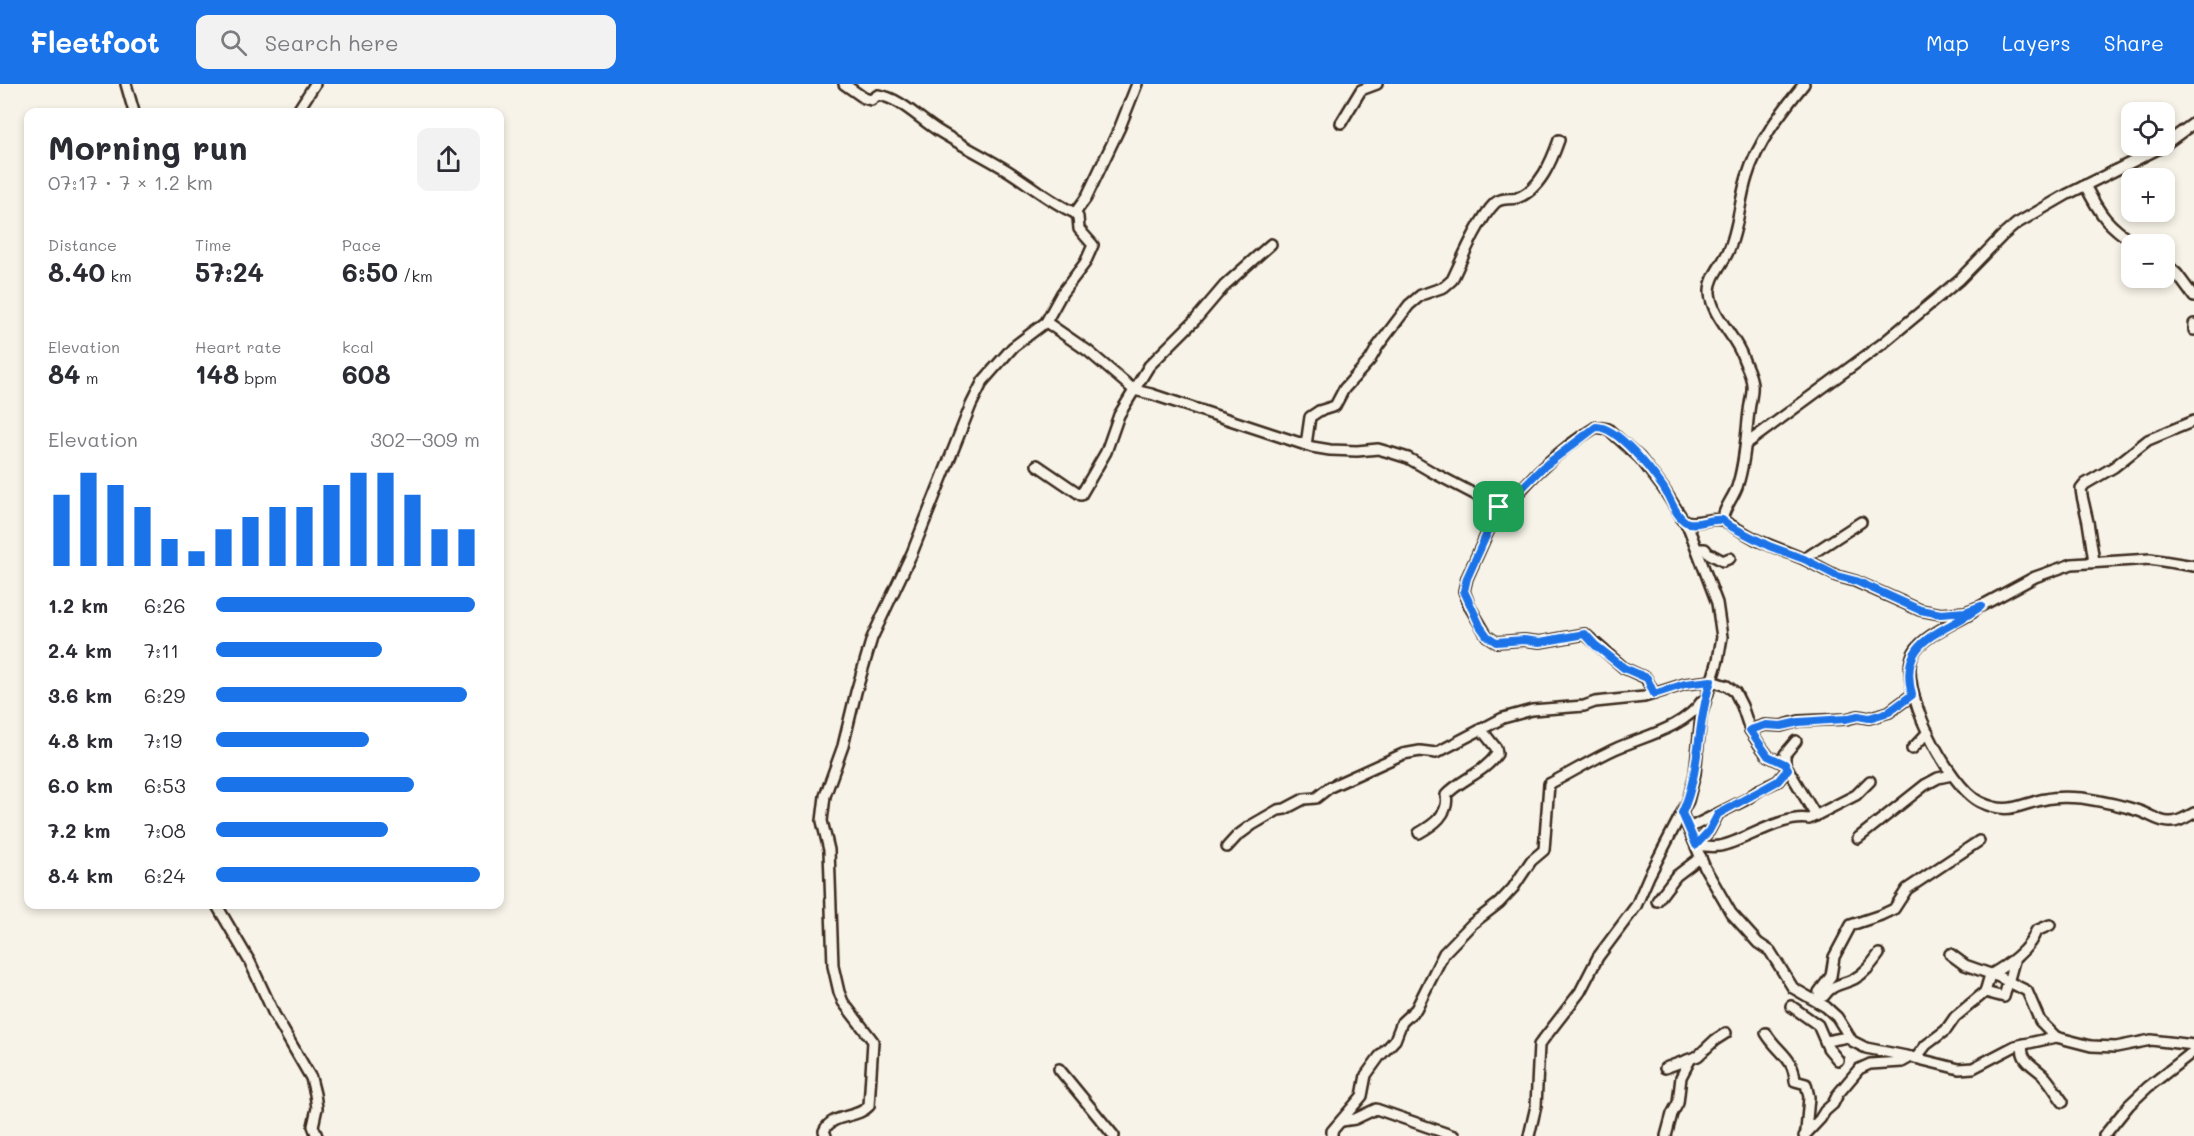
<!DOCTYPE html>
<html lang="en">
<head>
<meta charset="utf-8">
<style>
  :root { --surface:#fff; --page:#f2f2f3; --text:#2b2b33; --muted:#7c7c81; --accent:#1a73e8 }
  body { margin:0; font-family:Mali,sans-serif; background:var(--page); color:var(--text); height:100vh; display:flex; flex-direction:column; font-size:22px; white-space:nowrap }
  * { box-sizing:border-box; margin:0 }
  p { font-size:20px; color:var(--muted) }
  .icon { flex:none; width:33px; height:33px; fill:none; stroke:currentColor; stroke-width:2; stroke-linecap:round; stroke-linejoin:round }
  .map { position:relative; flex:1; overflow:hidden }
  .sheet { position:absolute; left:24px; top:24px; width:480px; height:801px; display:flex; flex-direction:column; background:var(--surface); border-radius:12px; box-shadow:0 3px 9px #0003 }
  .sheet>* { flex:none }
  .fabs { position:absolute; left:2121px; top:18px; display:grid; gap:12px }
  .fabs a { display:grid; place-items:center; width:54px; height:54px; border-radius:12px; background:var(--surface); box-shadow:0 3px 9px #0003; font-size:30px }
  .pin { position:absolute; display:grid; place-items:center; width:51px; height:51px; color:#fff; margin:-26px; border-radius:12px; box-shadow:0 3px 9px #0006 }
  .round { display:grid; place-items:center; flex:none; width:63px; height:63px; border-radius:12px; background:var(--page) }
  .overview { display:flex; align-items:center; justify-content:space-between; height:102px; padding:0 24px }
  h1 { font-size:33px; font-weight:700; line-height:45px }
  .metrics { display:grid; grid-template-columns:repeat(3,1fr); gap:9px; height:102px; padding:6px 24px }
  .metrics div { display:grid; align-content:center }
  .metrics b { font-size:26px; font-weight:700 }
  .metrics small { font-size:16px; font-weight:400 }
  .metrics p { font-size:16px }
  .chart { height:168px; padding:12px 24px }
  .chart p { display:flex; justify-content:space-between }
  .chart svg { width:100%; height:108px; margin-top:6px; stroke:var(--accent); stroke-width:6 }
  ul { padding:0 24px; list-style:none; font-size:20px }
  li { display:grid; grid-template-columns:96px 72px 1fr; align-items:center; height:45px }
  li i { height:15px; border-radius:8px; background:var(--accent) }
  header { display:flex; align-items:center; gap:36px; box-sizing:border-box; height:84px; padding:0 30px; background:var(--accent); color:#fff }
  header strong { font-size:28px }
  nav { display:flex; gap:33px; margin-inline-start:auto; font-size:21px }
  .search { width:420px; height:54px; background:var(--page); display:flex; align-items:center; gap:15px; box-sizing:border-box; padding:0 21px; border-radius:12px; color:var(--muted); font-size:22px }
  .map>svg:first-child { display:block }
</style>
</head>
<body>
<header>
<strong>Fleetfoot</strong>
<div class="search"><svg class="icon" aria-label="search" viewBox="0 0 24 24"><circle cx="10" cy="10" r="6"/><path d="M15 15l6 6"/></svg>Search here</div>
<nav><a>Map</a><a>Layers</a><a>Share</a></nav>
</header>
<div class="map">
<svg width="2194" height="1052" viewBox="0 0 2194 1052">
  <rect width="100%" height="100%" fill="#f7f3e8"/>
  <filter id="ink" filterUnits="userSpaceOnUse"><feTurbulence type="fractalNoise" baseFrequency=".0167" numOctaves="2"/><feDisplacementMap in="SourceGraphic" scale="12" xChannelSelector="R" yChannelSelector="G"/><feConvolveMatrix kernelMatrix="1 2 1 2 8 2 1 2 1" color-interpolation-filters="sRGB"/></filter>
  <g filter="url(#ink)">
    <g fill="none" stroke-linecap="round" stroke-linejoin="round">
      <g stroke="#3b2a1e" stroke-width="14">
        <g id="minor">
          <path d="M126,0L134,28"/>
          <path d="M844,0L864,14L871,16L878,11C900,14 918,34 937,46C959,60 982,71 1005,85C1028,99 1050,118 1075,129"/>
          <path d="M297,28L315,0"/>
          <path d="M1341,39L1361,6L1377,0"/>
          <path d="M2164,61L2194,39"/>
          <path d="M2085,101C2100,131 2108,142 2136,160"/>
          <path d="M2164,178L2177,190L2194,213"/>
          <path d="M1046,238L1088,267L1134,306L1151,310L1312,363L1330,366L1357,367L1378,365L1392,369L1408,374L1432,388L1499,423C1516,415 1526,399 1540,386C1557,370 1576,355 1596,343L1608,345L1640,374L1663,404L1689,445L1717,519L1722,553L1718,576L1701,632L1695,690L1688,717L1649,792L1636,822L1598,873L1580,908L1539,961L1536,1022L1529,1052"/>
          <path d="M2194,240V246"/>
          <path d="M1746,360L1882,260L1959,196L2002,152L2016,140L2066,111L2164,62"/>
          <path d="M1306,361L1310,333L1319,327L1335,322L1344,305L1370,276L1378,262L1409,221L1421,211L1444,203L1452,196C1462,175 1479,135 1495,119C1502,113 1509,116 1517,114C1540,106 1552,76 1559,56"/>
          <path d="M1037,381L1081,411L1106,368L1119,331L1149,282L1196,235L1225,201L1271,160"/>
          <path d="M1499,423L1467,494L1464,507L1470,523L1487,552L1496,558L1524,556L1540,558L1585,550L1624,584L1646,594L1654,610"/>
          <path d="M1682,436C1696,442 1708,433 1722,436C1725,422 1732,416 1737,403C1745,379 1746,352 1749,327C1750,318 1753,308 1752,300C1751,290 1746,282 1743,274C1736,252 1712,233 1710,209C1709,194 1722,181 1728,168C1739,144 1739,118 1747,93C1757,59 1782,27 1804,0"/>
          <path d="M1722,436L1757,456L1804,475L1837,492L1855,497L1920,526L1941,530L1965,528L1981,522L2035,493L2072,480L2150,475L2194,482"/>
          <path d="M1698,465H1705L1708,469L1723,477L1730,474"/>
          <path d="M1804,475L1861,438"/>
          <path d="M2094,477L2088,438L2082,412L2081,405L2085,400L2114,383L2148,356L2194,337"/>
          <path d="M1973,528C1956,539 1924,551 1914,568C1895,601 1949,703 1980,718C2010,732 2018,720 2046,715C2057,712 2070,713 2082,714C2101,717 2121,721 2139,727C2149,730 2159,738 2169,738C2178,739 2186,733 2194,729"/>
          <path d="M1750,646L1765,641L1781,642L1799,637L1846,635L1858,632L1869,634L1889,628L1912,611"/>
          <path d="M1912,665L1928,648"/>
          <path d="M1785,680V670L1796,657"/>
          <path d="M1682,729L1705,784L1731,829L1758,859L1770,867L1793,904L1826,923L1837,933L1852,957L1866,964L1911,973L1959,985L1973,984L2015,962L2056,953L2091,962L2116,963L2151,956L2194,961"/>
          <path d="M1689,744L1745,716L1761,705L1778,697L1788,685"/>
          <path d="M1419,749C1433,741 1450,730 1446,711C1461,695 1484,689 1497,670L1496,664L1481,645"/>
          <path d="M1858,754L1925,701L1938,694L1952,691"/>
          <path d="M1696,761C1703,762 1712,763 1720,762C1745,757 1783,730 1809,735L1856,711L1870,697"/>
          <path d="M1696,761L1709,747L1718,730"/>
          <path d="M1227,763L1237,752L1252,741L1278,726L1285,725L1304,715L1316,714L1330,703L1403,670L1420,667L1436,669L1503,634L1532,626L1584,622L1595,618L1644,613L1685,600L1711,597L1727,602L1735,608L1742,622L1750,646L1759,660L1768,672L1785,680L1816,732"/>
          <path d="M1657,817L1676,792L1701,773"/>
          <path d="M216,820L250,878L274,930L311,994L315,1010L317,1024L313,1042L317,1052"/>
          <path d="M1950,870L1965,881L1999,893L2027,907L2040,937L2056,953"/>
          <path d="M1985,908L2004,913L2014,877"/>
          <path d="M1824,912C1832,900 1842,901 1854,895C1865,889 1871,881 1879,870"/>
          <path d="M1819,919V908L1831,892L1834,873L1851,841L1881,831L1894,825L1907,805L1979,757"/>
          <path d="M1791,922L1818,941L1828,964L1838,976"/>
          <path d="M1766,949C1777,968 1794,973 1795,997L1806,1000L1809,1013L1806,1047"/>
          <path d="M1826,957L1848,953"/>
          <path d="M2023,960C2019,978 2036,982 2046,994C2052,1001 2057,1010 2063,1018"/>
          <path d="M1916,974L1926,961L1946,946L1955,933L1985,908L1990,891C2007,881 2029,867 2036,847L2050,841"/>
          <path d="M1665,984L1698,972L1715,956L1726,949"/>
          <path d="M1059,985L1114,1052"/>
          <path d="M1342,1037L1355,1035L1376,1025L1454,1052"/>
          <path d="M826,1052L824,1047C832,1029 857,1035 869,1022L873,957L843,918L839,908L833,882L829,766L822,737L825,712L843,662L856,608L872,554L912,469L971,321L983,297L1013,263L1046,238L1062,209L1085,179L1093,161L1079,145L1078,133L1075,129L1086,114L1120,43L1137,0"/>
          <path d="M1332,1052V1047L1362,1012L1366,991L1379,973L1395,956L1402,938L1416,925L1444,869L1472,840L1499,819L1513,804L1531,777L1544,766L1549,700C1571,689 1593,675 1615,665C1644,652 1684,644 1702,617"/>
          <path d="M1666,1052L1672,1030L1678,1019L1681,993L1690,976"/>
          <path d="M1804,1052L1820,1035L1825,1027L1833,1020L1838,1010L1859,985L1870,980L1902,978L1911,973"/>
          <path d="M2104,1052L2129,1021L2148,1003L2194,967"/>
        </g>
      </g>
      <use href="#minor" stroke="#f7f3e8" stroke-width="9"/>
    </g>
  </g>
  <g fill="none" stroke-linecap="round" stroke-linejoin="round" filter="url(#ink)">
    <g stroke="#fff" stroke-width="12">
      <path id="route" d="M1596,343C1617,342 1651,386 1663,403C1670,413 1675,432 1686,438C1696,443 1710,434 1722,436L1730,442L1769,462L1804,475L1837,492L1856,497L1920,526L1941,530L1965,528L1981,522C1944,551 1897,552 1912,611L1889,628L1869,634L1858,632L1845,635L1799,638L1781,642L1766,641L1750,646L1768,672L1785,680L1788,685L1778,697L1718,730L1709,747L1696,761L1682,729C1701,688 1696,640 1711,597L1685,600L1654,610L1647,594L1624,584L1595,561L1585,550L1540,558L1524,556L1496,558L1487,552L1480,542L1464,507L1467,494L1499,423L1514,416L1518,408L1542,384Z"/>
    </g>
    <use href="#route" stroke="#1a73e8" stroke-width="8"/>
  </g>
</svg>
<div class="fabs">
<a><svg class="icon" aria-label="locate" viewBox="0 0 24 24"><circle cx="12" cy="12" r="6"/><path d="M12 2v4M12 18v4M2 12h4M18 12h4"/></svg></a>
<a>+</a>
<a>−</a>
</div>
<div class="pin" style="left:1499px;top:423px;background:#1e9e55"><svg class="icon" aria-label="arrive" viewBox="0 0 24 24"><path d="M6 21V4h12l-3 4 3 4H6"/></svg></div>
<section class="sheet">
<div class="overview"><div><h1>Morning run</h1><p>07:17 · 7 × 1.2 km</p></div><a class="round"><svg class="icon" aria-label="share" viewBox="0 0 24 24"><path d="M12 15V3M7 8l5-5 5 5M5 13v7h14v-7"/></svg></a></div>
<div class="metrics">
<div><p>Distance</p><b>8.40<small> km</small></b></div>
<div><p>Time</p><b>57:24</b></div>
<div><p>Pace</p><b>6:50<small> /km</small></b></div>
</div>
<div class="metrics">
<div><p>Elevation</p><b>84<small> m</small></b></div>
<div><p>Heart rate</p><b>148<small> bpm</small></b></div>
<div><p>kcal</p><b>608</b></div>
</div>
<div class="chart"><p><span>Elevation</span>302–309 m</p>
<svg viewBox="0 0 160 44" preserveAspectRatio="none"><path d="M5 44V15M15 44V6M25 44V11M35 44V20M45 44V33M55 44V38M65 44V29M75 44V24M85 44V20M95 44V20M105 44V11M115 44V6M125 44V6M135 44V15M145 44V29M155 44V29"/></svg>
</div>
<ul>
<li><b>1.2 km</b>6:26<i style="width:98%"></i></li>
<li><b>2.4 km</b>7:11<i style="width:63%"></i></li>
<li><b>3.6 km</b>6:29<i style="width:95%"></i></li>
<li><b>4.8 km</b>7:19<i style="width:58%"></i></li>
<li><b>6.0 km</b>6:53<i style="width:75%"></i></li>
<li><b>7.2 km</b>7:08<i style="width:65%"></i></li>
<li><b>8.4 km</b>6:24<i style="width:100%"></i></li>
</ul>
</section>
</div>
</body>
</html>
